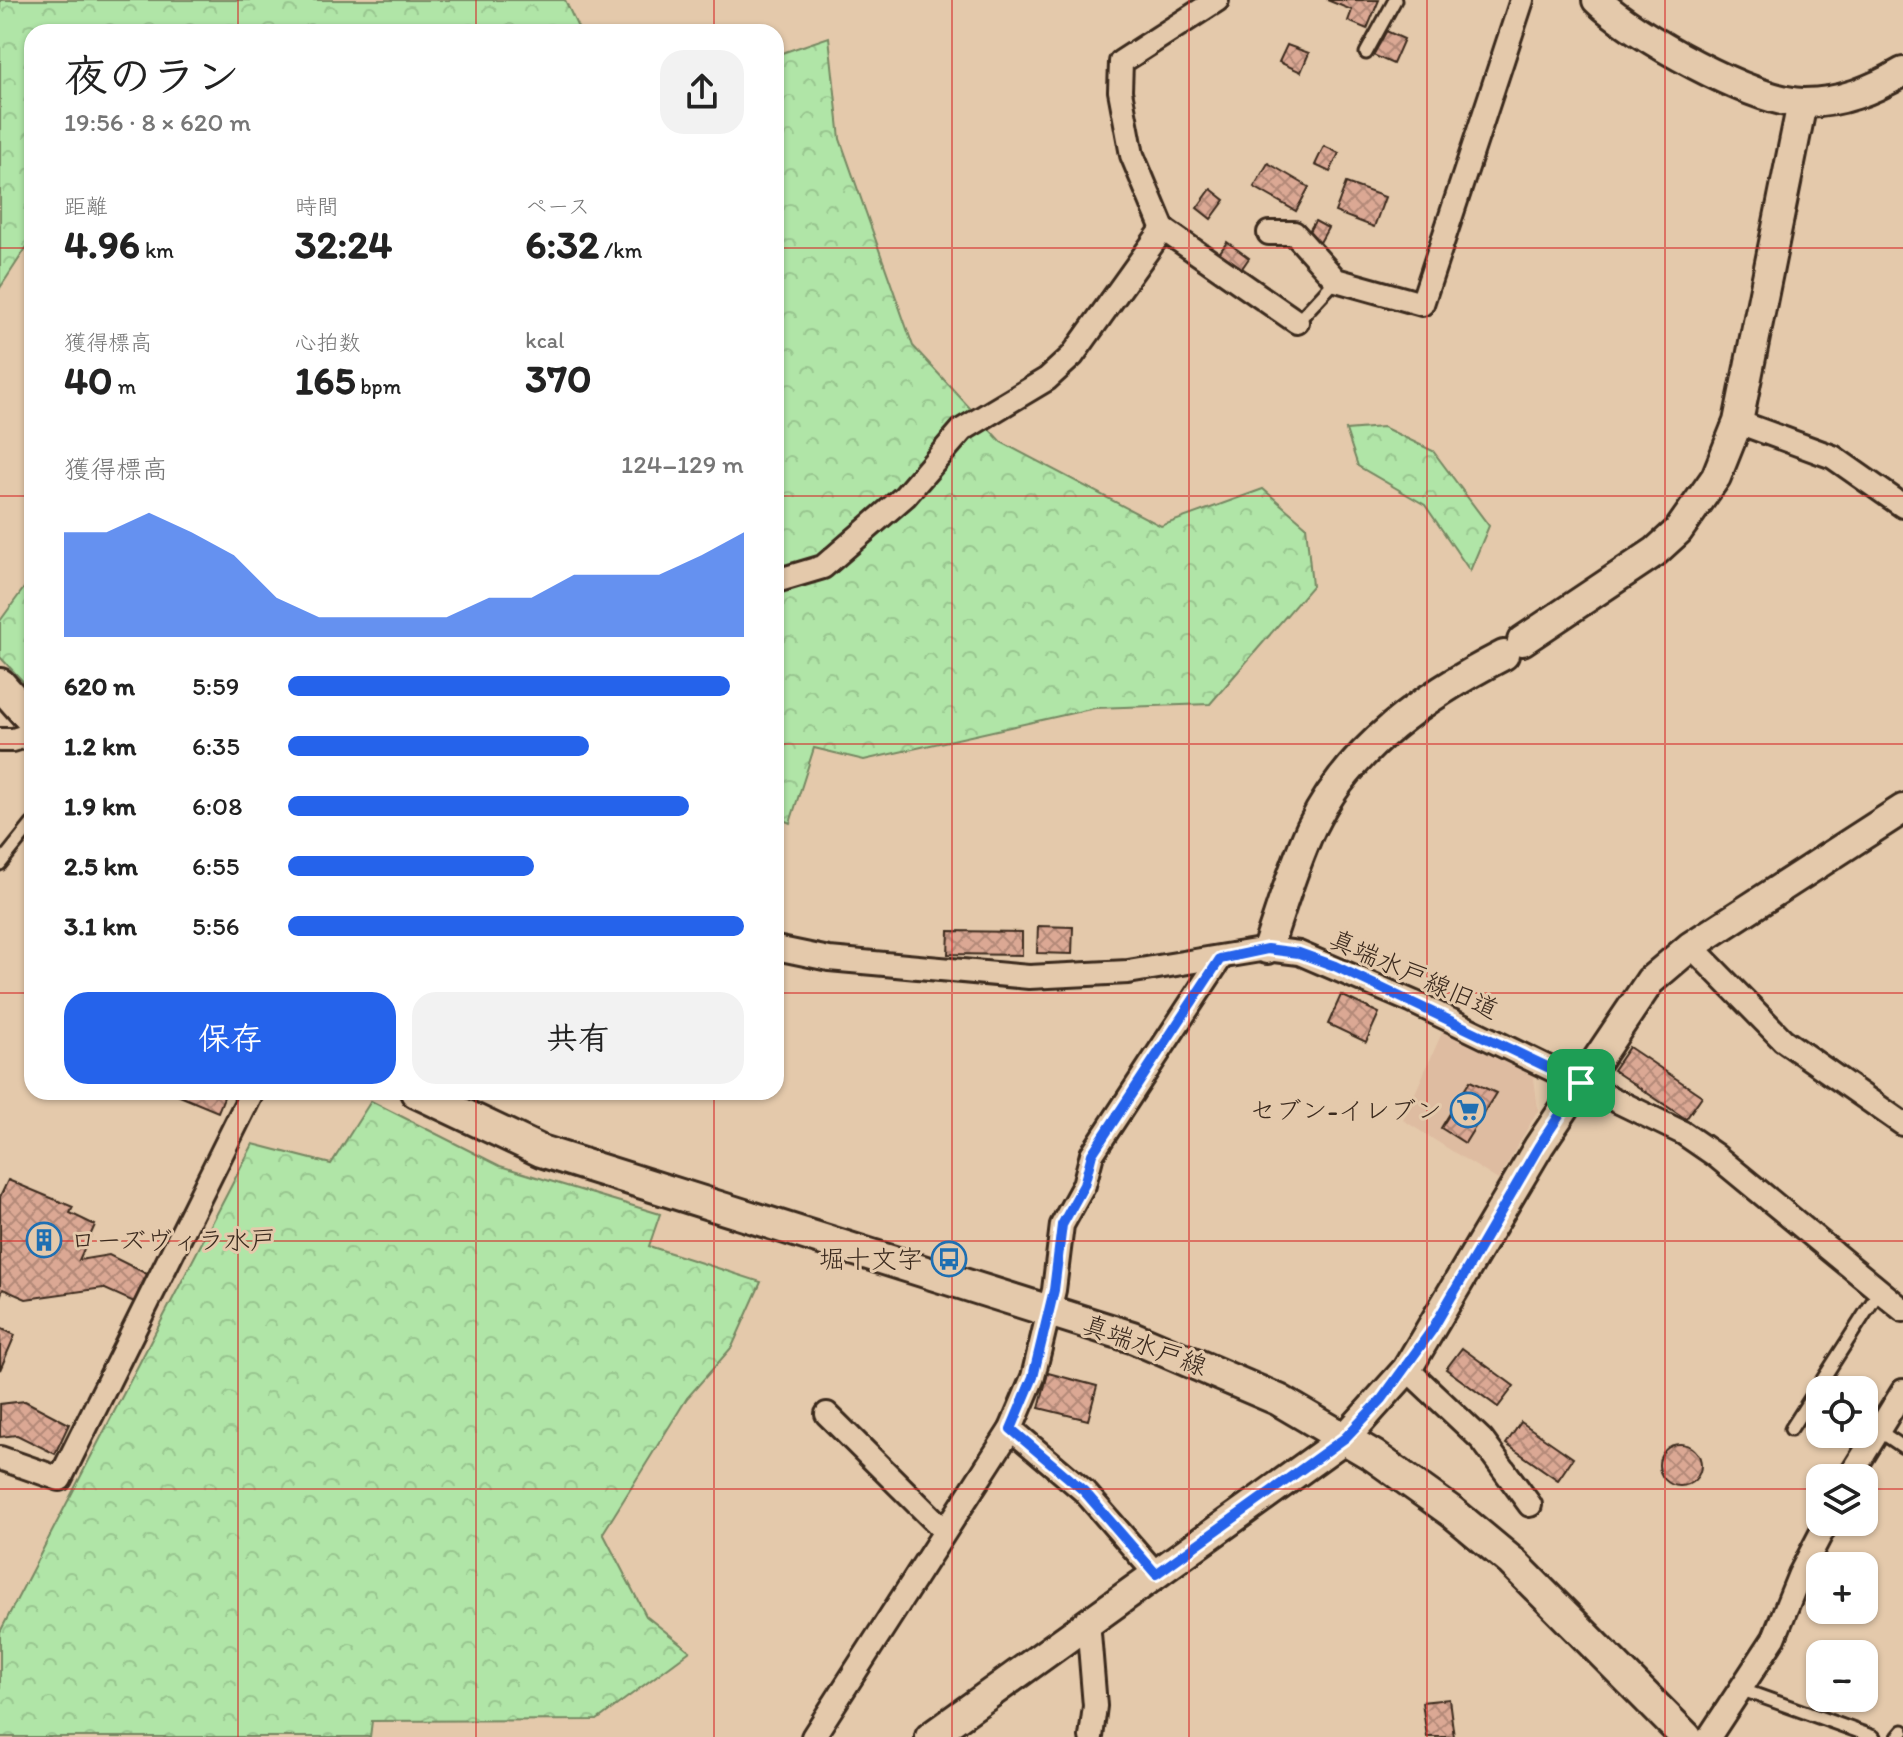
<!DOCTYPE html>
<html lang="ja">
<head>
<meta charset="utf-8">
<style>
  :root { --surface:#fff; --page:#f2f2f2; --text:#222; --muted:#767676; --accent:#2563eb }
  body { margin:0; font-family:Itim,"Klee One",sans-serif; background:var(--page); color:var(--text); height:100vh; display:flex; flex-direction:column; font-size:30px; white-space:nowrap }
  * { box-sizing:border-box; margin:0 }
  p { font-size:26px; color:var(--muted) }
  .icon { flex:none; width:44px; height:44px; fill:none; stroke:currentColor; stroke-width:2; stroke-linecap:round; stroke-linejoin:round }
  .map { position:relative; flex:1; overflow:hidden }
  .drawer { position:absolute; left:24px; top:24px; width:760px; height:1076px; display:flex; flex-direction:column; background:var(--surface); border-radius:24px; box-shadow:0 2px 6px #0004 }
  .drawer>* { flex:none }
  .fabs { position:absolute; left:1806px; top:1376px; display:grid; gap:16px }
  .fabs a { display:grid; place-items:center; width:72px; height:72px; border-radius:16px; background:var(--surface); box-shadow:0 2px 6px #0004; font-size:40px }
  .pin { position:absolute; display:grid; place-items:center; width:68px; height:68px; color:#fff; margin:-34px; border-radius:16px; box-shadow:0 4px 12px #0006 }
  .round { display:grid; place-items:center; flex:none; width:84px; height:84px; border-radius:24px; background:var(--page) }
  .summary { display:flex; align-items:center; justify-content:space-between; height:136px; padding:0 40px }
  h1 { font-size:44px; font-weight:700; line-height:60px }
  .stats { display:grid; grid-template-columns:repeat(3,1fr); gap:12px; height:136px; padding:8px 40px }
  .stats div { display:grid; align-content:center }
  .stats b { font-size:40px; font-weight:700 }
  .stats small { font-size:22px; font-weight:400 }
  .stats p { font-size:22px }
  .chart { height:224px; padding:16px 40px }
  .chart p { display:flex; justify-content:space-between }
  .chart svg { width:100%; height:144px; margin-top:8px; fill:var(--accent); opacity:.7 }
  .cta { display:flex; gap:16px; margin-top:auto; padding:16px 40px }
  .cta a { flex:1; height:92px; border-radius:24px; background:var(--accent); color:#fff; font-size:32px; font-weight:700; line-height:92px; text-align:center }
  .cta a+a { background:var(--page); color:var(--text) }
  ul { padding:0 40px; list-style:none; font-size:26px }
  li { display:grid; grid-template-columns:128px 96px 1fr; align-items:center; height:60px }
  li i { height:20px; border-radius:10px; background:var(--accent) }
  .map>svg:first-child { display:block }
</style>
</head>
<body>
<div class="map">
<svg width="1903" height="1737" viewBox="0 0 1903 1737">
  <defs>
    <pattern id="forest-crowns" width="20" height="18" patternUnits="userSpaceOnUse" patternTransform="scale(2)"><rect width="20" height="18" fill="#b0e5a7"/><path d="M2 6a3 3 0 1 1 6 0M12 15a3 3 0 1 1 6 0" fill="none" stroke="#98c58f"/></pattern>
    <pattern id="building-cross-hatch" width="8" height="8" patternUnits="userSpaceOnUse" patternTransform="scale(2)"><rect width="8" height="8" fill="#dba894"/><path d="M0 0l8 8M0 8l8-8" fill="none" stroke="#b38978"/></pattern>
  </defs>
  <rect width="100%" height="100%" fill="#e4c9ab"/>
  <filter id="ink" filterUnits="userSpaceOnUse"><feTurbulence type="fractalNoise" baseFrequency=".0125" numOctaves="2"/><feDisplacementMap in="SourceGraphic" scale="16" xChannelSelector="R" yChannelSelector="G"/><feConvolveMatrix kernelMatrix="1 2 1 2 8 2 1 2 1" color-interpolation-filters="sRGB"/></filter>
  <g filter="url(#ink)">
    <path fill="#debca1" d="M1445,1026L1533,1070L1538,1110L1498,1180L1403,1120Z"/>
    <g fill="url(#forest-crowns)" stroke="#768862" stroke-width="2">
      <path d="M0,0H565L580,32H32V239L0,288Z"/>
      <path d="M829,37L840,139L913,346L1001,442L1161,526L1263,489L1306,526L1312,586L1210,704L1095,708L864,760L814,748L790,823L776,817V55Z"/>
      <path d="M1383,427L1433,451L1489,526L1470,571L1425,505L1358,466L1346,430Z"/>
      <path d="M32,577V691L0,657V621Z"/>
      <path d="M371,1101L500,1166L660,1214L649,1246L761,1282L732,1347L687,1398L603,1533L646,1616L690,1651L597,1720L372,1721L370,1737H0V1632L253,1144L331,1164Z"/>
    </g>
    <g fill="url(#building-cross-hatch)" stroke="#3b2a1e" stroke-width="2">
      <path d="M1327,0H1379L1367,29L1348,21L1352,10Z"/>
      <path d="M1384,30L1404,39L1393,64L1373,55Z"/>
      <path d="M1287,45L1309,53L1301,72L1279,62Z"/>
      <path d="M1324,146L1339,153L1330,172L1315,165Z"/>
      <path d="M1268,163L1309,187L1296,211L1254,187Z"/>
      <path d="M1346,183L1385,197L1374,227L1335,212Z"/>
      <path d="M1211,189L1225,200L1211,219L1197,208Z"/>
      <path d="M1315,221L1328,228L1318,246L1305,238Z"/>
      <path d="M1227,242L1249,258L1238,274L1216,258Z"/>
      <path d="M1038,926L1073,927L1072,954L1037,953Z"/>
      <path d="M949,931L1022,932V955L948,954Z"/>
      <path d="M1341,995L1379,1013L1366,1042L1328,1024Z"/>
      <path d="M1629,1047L1702,1096L1686,1119L1613,1070Z"/>
      <path d="M1470,1081L1496,1093L1465,1143L1441,1128Z"/>
      <path d="M170,1092H226L218,1112Z"/>
      <path d="M8,1180L73,1207L70,1213L95,1225L79,1260L109,1255L147,1274L134,1302L103,1288L26,1299L3,1289L0,1297V1197Z"/>
      <path d="M0,1328L15,1335L0,1370Z"/>
      <path d="M1462,1348L1514,1386L1498,1407L1446,1369Z"/>
      <path d="M1048,1373L1097,1386L1088,1420L1039,1408Z"/>
      <path d="M25,1401L69,1424L55,1454L17,1435L0,1437V1404Z"/>
      <path d="M1521,1422L1573,1458L1558,1480L1506,1444Z"/>
      <circle cx="1680" cy="1465" r="21"/>
      <path d="M1449,1699L1454,1737H1427L1422,1702Z"/>
    </g>
    <g fill="none" stroke-linecap="round" stroke-linejoin="round">
      <g stroke="#3b2a1e" stroke-width="17">
        <g id="service">
          <path d="M1366,53L1395,0"/>
          <path d="M1297,322L1336,280"/>
          <path d="M0,864L32,824"/>
          <path d="M1791,1429L1880,1290"/>
          <path d="M1878,1430L1903,1447"/>
          <path d="M1740,1689L1874,1737"/>
          <path d="M1898,1737L1903,1731"/>
        </g>
      </g>
      <g stroke="#3b2a1e" stroke-width="28">
        <g id="minor">
          <path d="M1217,0L1121,62L1120,91L1132,155L1163,229L1297,322"/>
          <path d="M1269,233H1294L1336,280L1422,304L1522,0"/>
          <path d="M1738,422L1833,457L1903,506"/>
          <path d="M776,581L823,567L905,496L962,430L1047,379L1072,356L1163,229"/>
          <path d="M0,740H13L32,734"/>
          <path d="M1691,946L1783,1040L1903,1124"/>
          <path d="M776,948L829,959L1029,977L1128,972L1267,949L1299,953L1413,1002L1683,1133L1715,1155L1903,1310"/>
          <path d="M1407,1369L1482,1440L1530,1505"/>
          <path d="M827,1414L944,1530"/>
          <path d="M1011,1429L1084,1491L1156,1574"/>
          <path d="M0,1458L60,1479L252,1092"/>
          <path d="M1849,1478L1903,1391"/>
          <path d="M1088,1621L1095,1706L1091,1737"/>
          <path d="M813,1737L1011,1429L1033,1377L1054,1290L1062,1225L1084,1185L1092,1154L1220,959"/>
          <path d="M1709,1737L1774,1638L1800,1574L1827,1522"/>
        </g>
      </g>
      <g stroke="#3b2a1e" stroke-width="34">
        <g id="tertiary">
          <path d="M1597,0C1633,35 1754,103 1804,103C1841,103 1872,90 1903,72"/>
          <path d="M1522,641L1655,552L1678,531L1716,477L1738,422L1802,103"/>
          <path d="M1267,949C1281,909 1293,867 1311,828C1350,747 1426,695 1504,655"/>
          <path d="M930,1737L1345,1438L1407,1369L1539,1146L1650,981L1691,946L1903,809"/>
        </g>
      </g>
      <g stroke="#3b2a1e" stroke-width="36">
        <g id="secondary">
          <path d="M0,684L32,720"/>
          <path d="M416,1092L541,1151L1132,1337L1279,1400L1374,1456L1452,1512L1511,1561L1686,1737"/>
        </g>
      </g>
      <use href="#service" stroke="#e4c9ab" stroke-width="11"/>
      <use href="#minor" stroke="#e4c9ab" stroke-width="22"/>
      <use href="#tertiary" stroke="#e4c9ab" stroke-width="28"/>
      <use href="#secondary" stroke="#e4c9ab" stroke-width="30"/>
    </g>
  </g>
  <g fill="none" stroke-linecap="round" stroke-linejoin="round" filter="url(#ink)">
    <g stroke="#fff" stroke-width="16">
      <path id="route" d="M1267,949L1299,953L1335,966L1581,1083L1539,1146L1432,1330L1382,1399L1345,1438L1156,1574L1084,1491L1011,1429L1033,1377L1054,1290L1062,1225L1084,1185L1092,1154L1220,959Z"/>
    </g>
    <use href="#route" stroke="#2563eb" stroke-width="10"/>
  </g>
  <path fill="none" stroke="#d62828" stroke-width="2" stroke-opacity="0.55" d="M238,0V32M476,0V32M714,0V32M952,0V1737M1189,0V1737M1427,0V1737M1665,0V1737M0,248H32M776,248H1903M0,496H32M776,496H1903M0,744H32M776,744H1903M0,993H32M776,993H1903M238,1092V1737M476,1092V1737M714,1092V1737M0,1241H1903M0,1489H1820M1864,1489H1903"/>
  <defs>
    <g id="supermarket-ring" transform="scale(1.8)"><circle r="9.5" fill="#e4c9ab" stroke="#1f6fb2" stroke-width="1.5"/><path d="M-6-5.5h2.5l.6 2H6L4.5 2H-2.5L-4.4-4H-6ZM-1.5 3.2a1.3 1.3 0 1 0 .1 0ZM3 3.2a1.3 1.3 0 1 0 .1 0Z" fill="#1f6fb2"/></g>
    <g id="building-ring" transform="scale(1.8)"><circle r="9.5" fill="#e4c9ab" stroke="#1f6fb2" stroke-width="1.5"/><path d="M-4-6H4V6H1V3H-1V6H-4ZM-2.5-4.3h1.7v1.8h-1.7ZM.8-4.3h1.7v1.8H.8ZM-2.5-1h1.7V.8h-1.7ZM.8-1h1.7V.8H.8Z" fill="#1f6fb2"/></g>
    <g id="bus-ring" transform="scale(1.8)"><circle r="9.5" fill="#e4c9ab" stroke="#1f6fb2" stroke-width="1.5"/><path d="M-5-6H5V4H4V6H2V4H-2V6H-4V4H-5ZM-3.5-4V0h7V-4ZM-3.5 1.2v1.5H-2V1.2ZM2 1.2v1.5H3.5V1.2Z" fill="#1f6fb2"/></g>
  </defs>
  <g fill-rule="evenodd">
    <use href="#supermarket-ring" x="1468" y="1110"/>
    <use href="#building-ring" x="44" y="1240"/>
    <use href="#bus-ring" x="949" y="1259"/>
  </g>
  <g text-anchor="middle" dominant-baseline="central" stroke-width="6" stroke-linejoin="round" paint-order="stroke">
    <g font-size="26" fill="#3b2a1e" stroke="#e4c9ab">
      <text transform="translate(1414 974) rotate(24)">真端水戸線旧道</text>
      <text transform="translate(1145 1345) rotate(20)">真端水戸線</text>
    </g>
    <g font-size="26" fill="#3b2a1e" stroke="#e4c9ab" text-anchor="end">
      <text x="1442" y="1110">セブン-イレブン</text>
      <text x="70" y="1240" text-anchor="start">ローズヴィラ水戸</text>
      <text x="923" y="1259">堀十文字</text>
    </g>
  </g>
</svg>
<div class="fabs">
<a><svg class="icon" aria-label="locate" viewBox="0 0 24 24"><circle cx="12" cy="12" r="6"/><path d="M12 2v4M12 18v4M2 12h4M18 12h4"/></svg></a>
<a><svg class="icon" aria-label="layers" viewBox="0 0 24 24"><path d="M12 4l9 5-9 5-9-5zM3 14l9 5 9-5"/></svg></a>
<a>+</a>
<a>−</a>
</div>
<div class="pin" style="left:1581px;top:1083px;background:#1e9e55"><svg class="icon" aria-label="arrive" viewBox="0 0 24 24"><path d="M6 21V4h12l-3 4 3 4H6"/></svg></div>
<section class="drawer">
<div class="summary"><div><h1>夜のラン</h1><p>19:56 · 8 × 620 m</p></div><a class="round"><svg class="icon" aria-label="share" viewBox="0 0 24 24"><path d="M12 15V3M7 8l5-5 5 5M5 13v7h14v-7"/></svg></a></div>
<div class="stats">
<div><p>距離</p><b>4.96<small> km</small></b></div>
<div><p>時間</p><b>32:24</b></div>
<div><p>ペース</p><b>6:32<small> /km</small></b></div>
</div>
<div class="stats">
<div><p>獲得標高</p><b>40<small> m</small></b></div>
<div><p>心拍数</p><b>165<small> bpm</small></b></div>
<div><p>kcal</p><b>370</b></div>
</div>
<div class="chart"><p><span>獲得標高</span>124–129 m</p>
<svg viewBox="0 0 160 44" preserveAspectRatio="none"><path d="M0 44V12L10 12L20 6L30 12L40 19L50 32L60 38L70 38L80 38L90 38L100 32L110 32L120 25L130 25L140 25L150 19L160 12V44z"/></svg>
</div>
<ul>
<li><b>620 m</b>5:59<i style="width:97%"></i></li>
<li><b>1.2 km</b>6:35<i style="width:66%"></i></li>
<li><b>1.9 km</b>6:08<i style="width:88%"></i></li>
<li><b>2.5 km</b>6:55<i style="width:54%"></i></li>
<li><b>3.1 km</b>5:56<i style="width:100%"></i></li>
</ul>
<div class="cta"><a>保存</a><a>共有</a></div>
</section>
</div>
</body>
</html>
